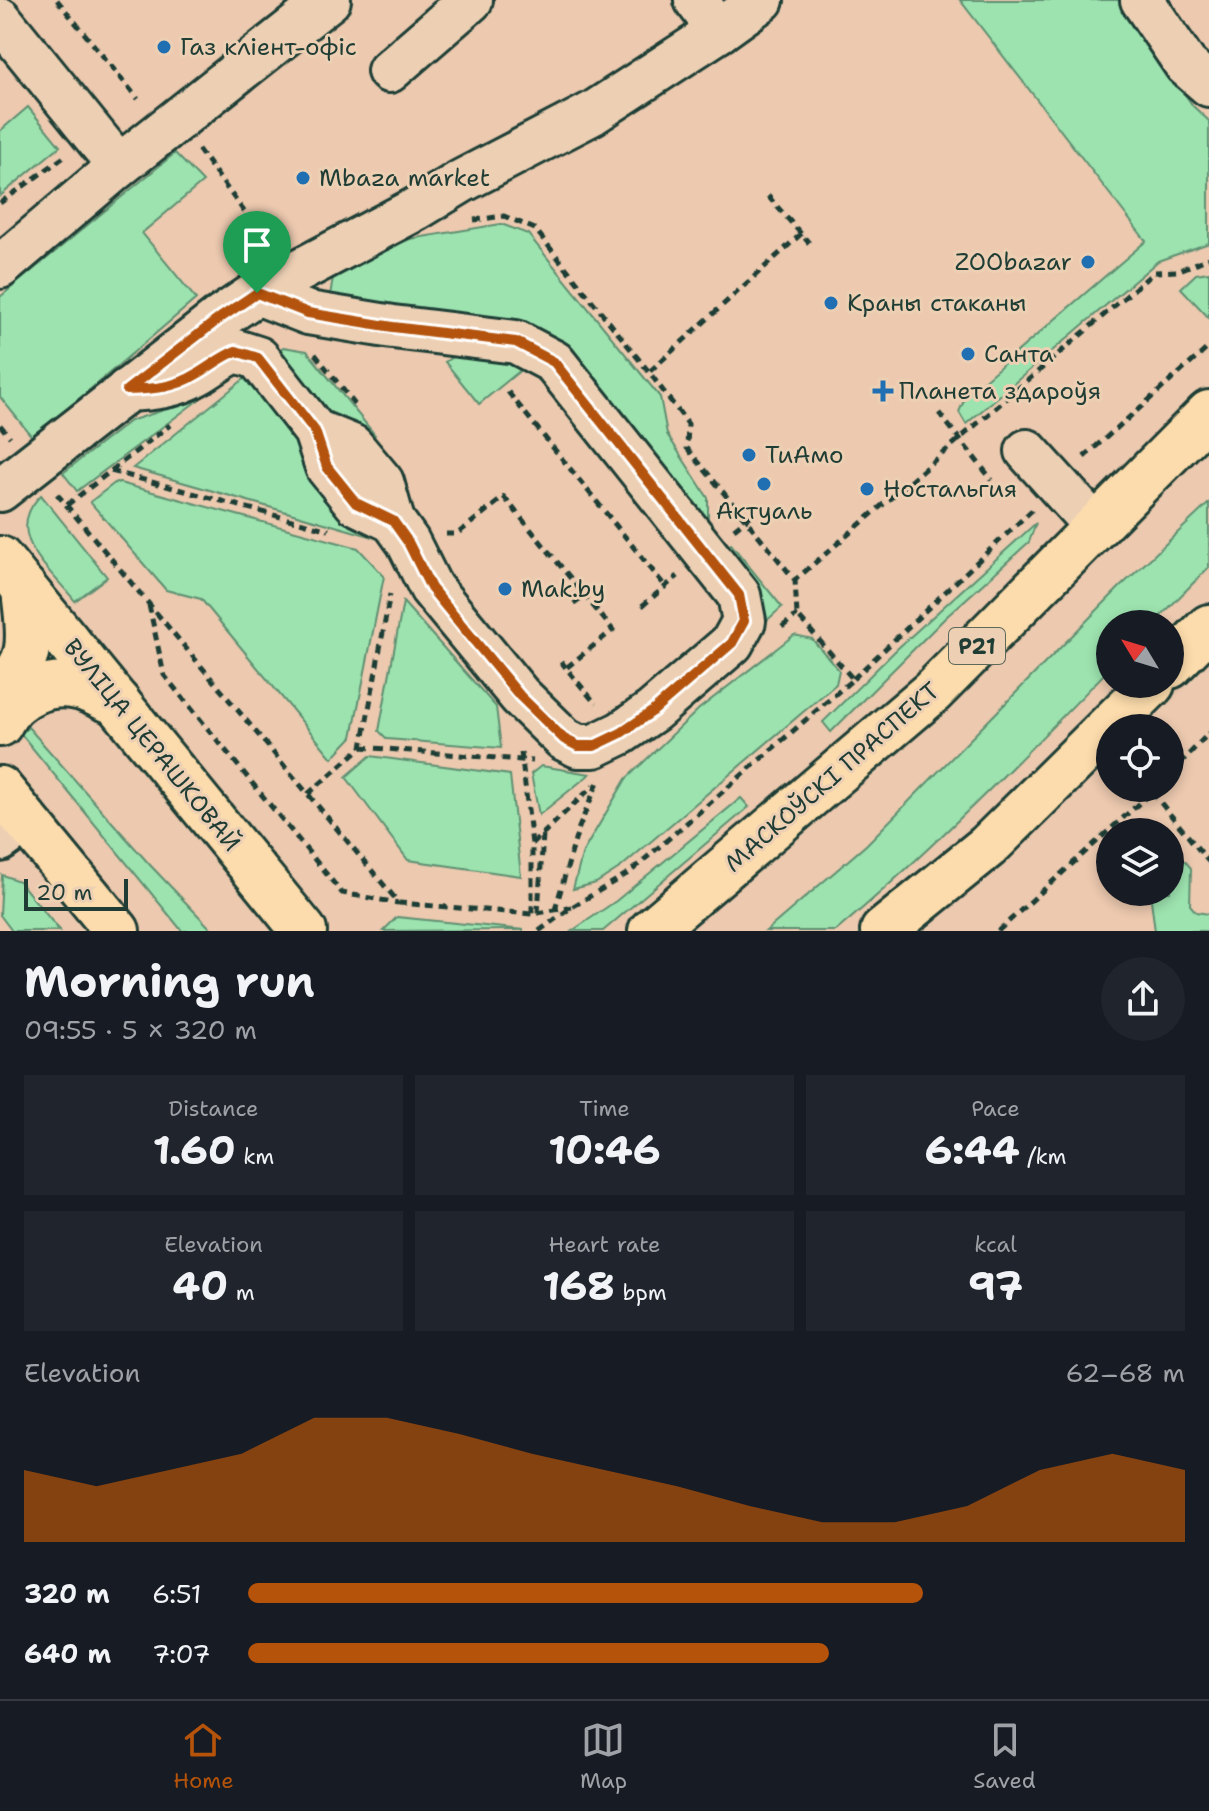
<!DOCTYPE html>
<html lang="en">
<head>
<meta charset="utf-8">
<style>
  :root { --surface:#171b24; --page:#20242c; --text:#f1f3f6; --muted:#9ea1a6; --line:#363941; --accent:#b45309 }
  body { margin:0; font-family:"Shantell Sans",sans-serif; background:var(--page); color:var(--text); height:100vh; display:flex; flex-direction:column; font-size:30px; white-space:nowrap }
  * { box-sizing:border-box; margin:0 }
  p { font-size:26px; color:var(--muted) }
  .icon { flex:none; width:44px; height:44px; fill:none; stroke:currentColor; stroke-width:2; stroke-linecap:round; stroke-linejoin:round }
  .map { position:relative; height:931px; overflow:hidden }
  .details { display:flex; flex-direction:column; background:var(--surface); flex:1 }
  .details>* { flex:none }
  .needle { width:52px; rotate:308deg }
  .fabs { position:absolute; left:1096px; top:610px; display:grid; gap:16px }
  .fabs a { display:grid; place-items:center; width:88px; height:88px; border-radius:50%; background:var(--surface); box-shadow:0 4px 12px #0003; font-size:40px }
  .scale { position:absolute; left:24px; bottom:20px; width:104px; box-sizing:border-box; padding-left:8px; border:4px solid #1f3d34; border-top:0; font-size:22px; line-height:28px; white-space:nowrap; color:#1f3d34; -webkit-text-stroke:6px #edd0b4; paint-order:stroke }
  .pin { position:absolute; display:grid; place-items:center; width:68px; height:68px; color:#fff; margin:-82px -34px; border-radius:50% 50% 50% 0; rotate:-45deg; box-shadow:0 0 8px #0007 }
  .pin .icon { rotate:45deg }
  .round { display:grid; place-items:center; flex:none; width:84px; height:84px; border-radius:42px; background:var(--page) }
  .summary { display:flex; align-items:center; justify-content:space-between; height:136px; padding:0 24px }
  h1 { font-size:44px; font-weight:700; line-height:60px }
  .stats { display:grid; grid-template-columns:repeat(3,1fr); gap:12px; height:136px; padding:8px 24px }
  .stats div { display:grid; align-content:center; border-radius:0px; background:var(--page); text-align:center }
  .stats b { font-size:40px; font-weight:700 }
  .stats small { font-size:22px; font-weight:400 }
  .stats p { font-size:22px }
  .chart { height:224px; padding:16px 24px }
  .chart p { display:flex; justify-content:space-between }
  .chart svg { width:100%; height:144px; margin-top:8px; fill:var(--accent); opacity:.7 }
  ul { padding:0 24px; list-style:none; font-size:26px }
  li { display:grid; grid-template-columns:128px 96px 1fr; align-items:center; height:60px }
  li i { height:20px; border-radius:10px; background:var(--accent) }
  .dock { display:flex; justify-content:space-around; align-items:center; height:112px; border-top:2px solid var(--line); background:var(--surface); font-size:22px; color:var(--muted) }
  .dock a { display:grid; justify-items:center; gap:4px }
  .dock .current { color:var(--accent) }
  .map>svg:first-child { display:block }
</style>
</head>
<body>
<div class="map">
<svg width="1209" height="931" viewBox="0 0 1209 931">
  <rect width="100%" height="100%" fill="#ecc9af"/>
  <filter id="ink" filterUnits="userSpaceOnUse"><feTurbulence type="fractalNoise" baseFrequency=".0125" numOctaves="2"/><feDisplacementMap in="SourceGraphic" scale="16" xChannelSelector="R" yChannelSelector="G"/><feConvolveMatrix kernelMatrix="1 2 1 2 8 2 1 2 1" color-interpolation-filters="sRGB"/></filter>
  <g filter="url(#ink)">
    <g fill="#9de3af" stroke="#5e9072" stroke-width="2">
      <path d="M960,0H1120L1193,106L1209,121V243L1158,261L966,424L959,412L966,396L1146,241Z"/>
      <path d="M28,107L60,146L0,196V131Z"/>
      <path d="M175,153L203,182L142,233L196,299L33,438L0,397V297Z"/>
      <path d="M501,224L528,234L660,397L667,434L708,498V531L554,346L329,302L334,271L410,239Z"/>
      <path d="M1209,272V318L1181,288L1196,274Z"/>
      <path d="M283,347L307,351L375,435L368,444L320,419L270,359Z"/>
      <path d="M455,355L527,365L479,404L445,362Z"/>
      <path d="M249,375L298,429L300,457L319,487L384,540L133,468Z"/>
      <path d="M201,398L77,491L63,473L130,421Z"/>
      <path d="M116,482L358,548L384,576L352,737L332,758L201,599L166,590L90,502Z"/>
      <path d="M41,495L107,577L75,601C49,568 2,534 41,495Z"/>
      <path d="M1209,503V567L1153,624H1110V668C1021,759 933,849 836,931H766L866,845L1119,588Z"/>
      <path d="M1036,523L1029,542L945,618L831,732L823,722L898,648Z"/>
      <path d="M731,544L782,607L763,624L720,552Z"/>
      <path d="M403,602L496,707L501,748L387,739L379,731Z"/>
      <path d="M794,635L812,639L839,670L836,684L621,867L596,883L573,889L583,852L626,779L699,709Z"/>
      <path d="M28,727L150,865L213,931H182L21,734Z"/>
      <path d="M370,756L510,775L521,876L408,860L346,777Z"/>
      <path d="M541,766L590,774L539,815L531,774Z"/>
      <path d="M741,798L749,807L603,931H572L616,901Z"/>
      <path d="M1170,855L1185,861L1191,868L1190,905L1196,912L1209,914V931H1155L1150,892H1170Z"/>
      <path d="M2,875L19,881L60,931H12L0,915Z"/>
      <path d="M397,917L524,930L383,931Z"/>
    </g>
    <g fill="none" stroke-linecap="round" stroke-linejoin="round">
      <g stroke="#1f3d34" stroke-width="48">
        <g id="minor">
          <path d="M696,0L719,31"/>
          <path d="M1142,0L1186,65L1209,85"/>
          <path d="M0,19L119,166"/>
          <path d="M389,71L471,0"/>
          <path d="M0,267L119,166L329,0"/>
          <path d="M127,390C152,389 175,387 197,374C211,366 221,357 236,351L258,358L315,431L327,467L356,503L393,521L408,542L431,588L520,696L564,739L578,746H594L621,733L653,711L732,643L744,621L739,595L554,362L516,342L393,327L308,313L257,293"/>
          <path d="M315,431L352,446L382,482L393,521"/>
          <path d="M1027,451L1095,526"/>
          <path d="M0,490L220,318L257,293L416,209L462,181L593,113L719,31L762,0"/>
          <path d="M0,840L26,821"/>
        </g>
      </g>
      <g stroke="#1f3d34" stroke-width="50">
        <g id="major">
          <path d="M0,559L304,931"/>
          <path d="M1170,666L1209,627"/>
          <path d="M0,689C39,661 27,628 24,588"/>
          <path d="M0,724C14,694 50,679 82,688C94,692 106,699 118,703"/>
          <path d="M0,789L117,931"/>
          <path d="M651,931L932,692L1209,413"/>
          <path d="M883,931L988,846L1152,684"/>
        </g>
      </g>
      <g stroke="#1f3d34" stroke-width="5" stroke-dasharray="8 6" stroke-linecap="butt">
        <path d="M57,0L138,99"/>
        <path d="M198,149L268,244"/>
        <path d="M768,196L809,243"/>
        <path d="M0,203L64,157"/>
        <path d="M474,220L504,216L535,229L649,372"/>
        <path d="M801,234L649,372L688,424L687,448L795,580L1154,272L1177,271L1209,258"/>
        <path d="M315,354L356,406"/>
        <path d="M508,392L665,586"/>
        <path d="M939,413L992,480"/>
        <path d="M0,425L10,437"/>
        <path d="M1084,457L1209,347"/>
        <path d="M111,471L329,530"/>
        <path d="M57,494L399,903L532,914L572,907"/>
        <path d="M67,505L170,425"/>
        <path d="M734,529L754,513"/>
        <path d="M446,534H457L504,497L613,630L566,668L596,704"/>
        <path d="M574,604L585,596"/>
        <path d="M149,605L164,675L342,893L398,903"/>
        <path d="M642,606L678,576"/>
        <path d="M782,627L797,615"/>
        <path d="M561,661L566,668"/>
        <path d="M853,679L1032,510"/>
        <path d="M362,747L533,761"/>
        <path d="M521,752L532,844V914"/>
        <path d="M1170,774L1209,733"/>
        <path d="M1152,792L1209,862"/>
        <path d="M308,794L362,747L390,594"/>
        <path d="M532,844L594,785"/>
        <path d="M555,910L578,830L598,782"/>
        <path d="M538,913L543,834"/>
        <path d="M539,931L572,907L630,872L853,679L797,615L795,580"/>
        <path d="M998,931L1156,788"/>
      </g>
      <use href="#minor" stroke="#edd0b4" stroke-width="42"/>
      <use href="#major" stroke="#fcdcac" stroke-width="44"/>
    </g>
  </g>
  <g fill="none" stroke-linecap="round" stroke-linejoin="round" filter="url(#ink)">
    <g stroke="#fff" stroke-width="16">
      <path id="route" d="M257,293L308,313L393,327L516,342L554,362L739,595L744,621L732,643L653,711L621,733L594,746H578L564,739L520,696L431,588L408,542L393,521L356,503L327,467L315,431L258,358L236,351C221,357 211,366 197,374C175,388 152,389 127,390L220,318Z"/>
    </g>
    <use href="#route" stroke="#b45309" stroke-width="10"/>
  </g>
  <g fill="#1f6fb2" stroke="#edd0b4" stroke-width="3">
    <circle cx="164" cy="47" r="8"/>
    <circle cx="303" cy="178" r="8"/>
    <circle cx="1088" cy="262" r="8"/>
    <circle cx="831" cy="303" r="8"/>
    <circle cx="968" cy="354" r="8"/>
    <path d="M879 379h8v8h8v8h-8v8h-8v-8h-8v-8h8z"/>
    <circle cx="749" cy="455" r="8"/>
    <circle cx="764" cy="484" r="8"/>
    <circle cx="867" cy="489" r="8"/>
    <circle cx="505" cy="589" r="8"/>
  </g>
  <g text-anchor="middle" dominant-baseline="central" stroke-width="6" stroke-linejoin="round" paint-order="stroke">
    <rect fill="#edd0b4" stroke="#5d695a" stroke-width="2" x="949" y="628" width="56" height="36" rx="6"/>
    <g font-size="22" font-weight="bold" fill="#1f3d34">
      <text x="977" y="646">Р21</text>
    </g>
    <g font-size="24" fill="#1f3d34" stroke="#edd0b4" text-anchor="start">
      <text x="180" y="47">Газ кліент-офіс</text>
      <text x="319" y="178">Mbaza market</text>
      <text x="1072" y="262" text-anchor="end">ZOObazar</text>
      <text x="847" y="303">Краны стаканы</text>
      <text x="984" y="354">Санта</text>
      <text x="899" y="391">Планета здароўя</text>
      <text x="765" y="455">ТиАмо</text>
      <text x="883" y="489">Ностальгия</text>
      <text x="764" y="511" text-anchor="middle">Актуаль</text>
      <text x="521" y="589">Mak.by</text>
    </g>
    <g font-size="24" fill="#1f3d34" stroke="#edd0b4">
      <text transform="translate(152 745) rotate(51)">ВУЛІЦА ЦЕРАШКОВАЙ</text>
      <text transform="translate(832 777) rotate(-41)">МАСКОЎСКІ ПРАСПЕКТ</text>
    </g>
  </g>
</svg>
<div class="fabs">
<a><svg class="needle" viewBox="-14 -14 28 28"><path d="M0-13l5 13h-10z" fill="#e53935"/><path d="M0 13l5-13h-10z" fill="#9ea1a6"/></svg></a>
<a><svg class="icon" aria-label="locate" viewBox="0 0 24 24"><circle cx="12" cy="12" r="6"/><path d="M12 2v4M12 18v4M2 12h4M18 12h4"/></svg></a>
<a><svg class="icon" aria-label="layers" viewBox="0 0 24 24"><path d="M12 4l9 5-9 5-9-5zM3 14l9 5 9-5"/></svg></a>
</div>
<div class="scale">20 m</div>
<div class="pin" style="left:257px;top:293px;background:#1e9e55"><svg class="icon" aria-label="arrive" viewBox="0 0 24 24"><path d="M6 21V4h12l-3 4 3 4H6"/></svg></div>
</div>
<section class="details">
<div class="summary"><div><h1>Morning run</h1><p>09:55 · 5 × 320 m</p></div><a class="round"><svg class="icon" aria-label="share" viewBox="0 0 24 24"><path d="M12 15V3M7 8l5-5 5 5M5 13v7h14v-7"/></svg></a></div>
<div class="stats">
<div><p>Distance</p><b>1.60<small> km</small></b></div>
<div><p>Time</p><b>10:46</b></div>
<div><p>Pace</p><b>6:44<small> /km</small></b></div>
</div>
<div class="stats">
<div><p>Elevation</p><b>40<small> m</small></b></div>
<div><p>Heart rate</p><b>168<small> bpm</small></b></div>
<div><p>kcal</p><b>97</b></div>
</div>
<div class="chart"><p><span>Elevation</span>62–68 m</p>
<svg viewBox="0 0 160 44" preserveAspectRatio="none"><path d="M0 44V22L10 27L20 22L30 17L40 6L50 6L60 11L70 17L80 22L90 27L100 33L110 38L120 38L130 33L140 22L150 17L160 22V44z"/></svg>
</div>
<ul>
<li><b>320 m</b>6:51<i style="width:72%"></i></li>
<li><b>640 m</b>7:07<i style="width:62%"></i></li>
</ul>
</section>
<nav class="dock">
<a class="current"><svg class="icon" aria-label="home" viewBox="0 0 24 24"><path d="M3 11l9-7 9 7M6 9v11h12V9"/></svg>Home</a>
<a><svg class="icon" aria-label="map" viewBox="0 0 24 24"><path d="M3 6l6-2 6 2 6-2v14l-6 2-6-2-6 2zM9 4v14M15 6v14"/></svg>Map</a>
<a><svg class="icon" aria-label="saved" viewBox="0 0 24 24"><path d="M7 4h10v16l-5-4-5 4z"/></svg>Saved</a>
</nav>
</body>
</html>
